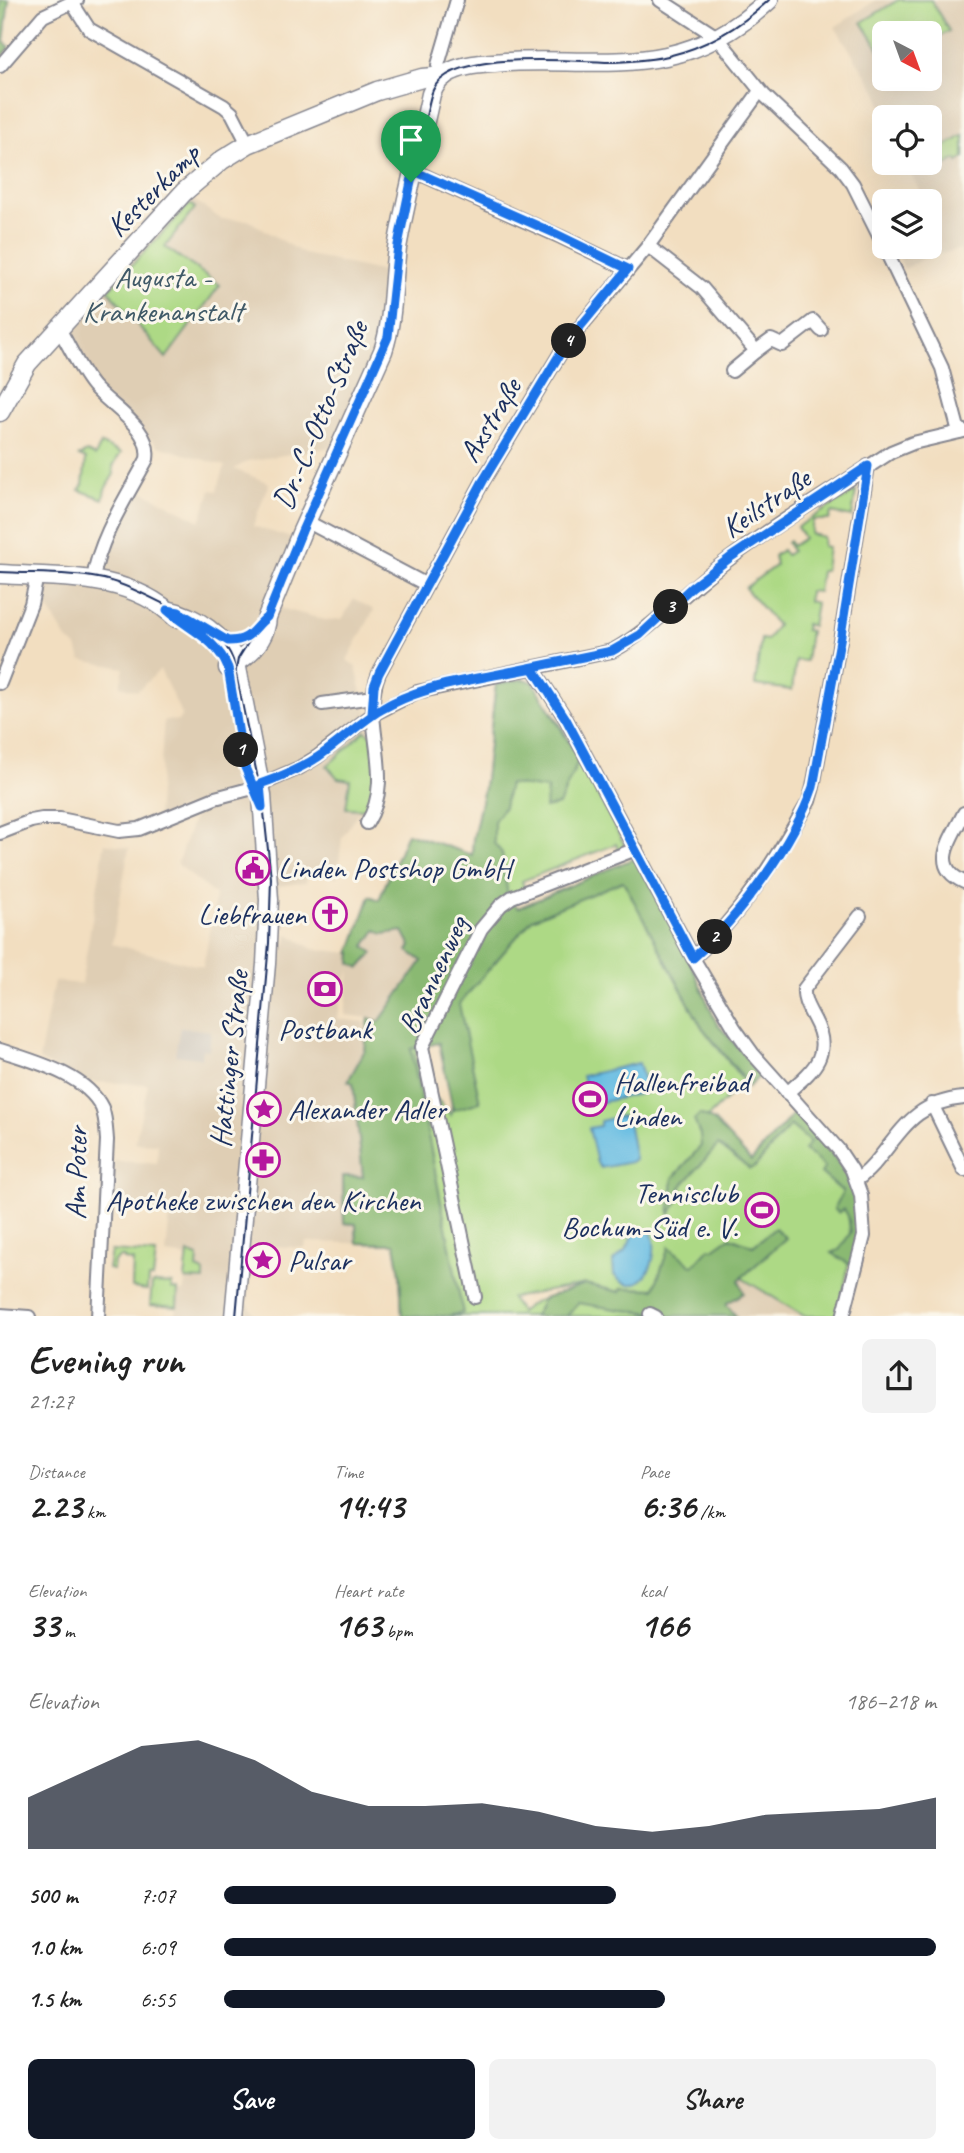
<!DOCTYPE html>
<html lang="en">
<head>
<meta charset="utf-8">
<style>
  :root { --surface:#fff; --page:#f2f2f2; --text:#222; --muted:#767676; --accent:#111827 }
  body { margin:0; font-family:Caveat,sans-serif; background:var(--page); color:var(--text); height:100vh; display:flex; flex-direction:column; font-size:26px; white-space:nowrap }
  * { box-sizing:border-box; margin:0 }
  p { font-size:23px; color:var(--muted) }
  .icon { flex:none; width:38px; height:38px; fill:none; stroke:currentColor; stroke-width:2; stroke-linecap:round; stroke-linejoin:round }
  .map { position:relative; height:1316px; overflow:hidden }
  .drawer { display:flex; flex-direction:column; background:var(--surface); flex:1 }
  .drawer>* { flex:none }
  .needle { width:46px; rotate:139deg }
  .tools { position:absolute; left:872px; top:21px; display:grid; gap:14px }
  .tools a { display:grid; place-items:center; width:70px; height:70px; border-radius:10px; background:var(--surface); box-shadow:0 7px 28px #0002; font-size:35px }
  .pin { position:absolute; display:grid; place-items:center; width:60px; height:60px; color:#fff; margin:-72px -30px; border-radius:50% 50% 50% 0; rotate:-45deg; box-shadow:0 0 7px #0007 }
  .pin .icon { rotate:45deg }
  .km { position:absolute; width:35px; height:35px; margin:-18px; border-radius:50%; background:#222; color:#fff; font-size:19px; line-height:35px; text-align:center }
  .round { display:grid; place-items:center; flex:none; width:74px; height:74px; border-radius:10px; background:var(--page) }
  .headline { display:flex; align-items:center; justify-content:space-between; height:119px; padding:0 28px }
  h1 { font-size:38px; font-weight:700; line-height:52px }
  .stats { display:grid; grid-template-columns:repeat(3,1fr); gap:10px; height:119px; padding:7px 28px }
  .stats div { display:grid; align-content:center }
  .stats b { font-size:35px; font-weight:700 }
  .stats small { font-size:19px; font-weight:400 }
  .stats p { font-size:19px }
  .chart { height:196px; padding:14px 28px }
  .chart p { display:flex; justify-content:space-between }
  .chart svg { width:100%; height:126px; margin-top:7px; fill:var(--accent); opacity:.7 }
  .button { display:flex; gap:14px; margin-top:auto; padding:14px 28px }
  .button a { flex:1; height:80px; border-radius:10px; background:var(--accent); color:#fff; font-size:28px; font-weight:700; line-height:80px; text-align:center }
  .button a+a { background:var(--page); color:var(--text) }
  ul { padding:0 28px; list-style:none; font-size:23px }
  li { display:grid; grid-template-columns:112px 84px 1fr; align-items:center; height:52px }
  li i { height:18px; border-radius:9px; background:var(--accent) }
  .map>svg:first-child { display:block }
</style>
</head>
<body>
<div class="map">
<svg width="964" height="1317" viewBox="0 0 964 1317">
  <rect width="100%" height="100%" fill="#fbf7ec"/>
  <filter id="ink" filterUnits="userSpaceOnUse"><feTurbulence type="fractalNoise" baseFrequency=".0143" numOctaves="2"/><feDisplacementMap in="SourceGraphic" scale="14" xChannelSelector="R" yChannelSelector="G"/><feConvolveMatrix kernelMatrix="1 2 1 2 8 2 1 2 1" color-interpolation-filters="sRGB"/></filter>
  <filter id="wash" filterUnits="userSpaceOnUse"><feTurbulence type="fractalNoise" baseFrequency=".00686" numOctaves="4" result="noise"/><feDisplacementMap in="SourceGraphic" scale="28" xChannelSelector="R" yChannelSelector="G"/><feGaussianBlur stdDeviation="1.57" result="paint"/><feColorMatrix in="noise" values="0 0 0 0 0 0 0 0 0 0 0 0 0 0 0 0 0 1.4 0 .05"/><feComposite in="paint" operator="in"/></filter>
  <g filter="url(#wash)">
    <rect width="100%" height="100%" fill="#f2dec0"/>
    <g fill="#dfceb4" fill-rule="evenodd">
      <path d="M876,0H964V263L960,249L925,258L904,269L898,254H914L933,249L939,220L903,163H929V117H885L878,93L835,27ZM884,33H929V79H884Z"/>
      <path d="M191,198L221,219L248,220L304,254L384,272L381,331L375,351L331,447L248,461L234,469L269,483L253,526L304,542L280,608L325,620L342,619L354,599L374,610L347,660L356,667L372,735L365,731L327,766L350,780L346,808L366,809L358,812L342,838L337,877L308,872L306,882L279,886L278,944L286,945L288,934L313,949L352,953L366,959L373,952L365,947L376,930L383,934L403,930L423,961L379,1022L369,1018L345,1015L350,969L341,997L338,1019L365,1022V1050L348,1081L353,1082L364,1177L344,1176V1223L356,1224L357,1243L306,1242L305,1248L254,1245L248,1303L255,1316H176L178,1292H184L187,1257L166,1254L170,1212L111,1207L114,1161L157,1163L158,1144L135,1143L148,1084L94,1082L89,1084L39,1060L54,981L81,984L105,843L129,848L112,944L203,967L213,915L215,895L177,864L195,814L228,801L226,791L157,818L164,720L178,721L182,715L160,670L137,691L120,686L124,668L81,660L77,647L68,641L45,603L39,600L44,590L50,584H93L96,566L135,487L200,521L211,490L217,491L225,466L158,446L97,389L65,331Z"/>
      <path d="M727,1269L804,1316L684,1317Z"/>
    </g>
    <path fill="#cbc3b8" d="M180,1027L211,1031L209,1050L202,1049L201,1058L175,1055Z"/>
    <g fill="#add985" stroke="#648472" stroke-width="2">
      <path d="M898,0H931L949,31L929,43V33H884V57L862,22Z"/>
      <path d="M964,135V158L958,162L956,159L943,167L934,153Z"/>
      <path d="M190,204L195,208L165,247L220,285L166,358L108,290Z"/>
      <path d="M101,444L121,453L113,466L114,474L105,489L103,499L79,490L83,485L86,459L79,456L87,452L95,456Z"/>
      <path d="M856,491L852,517L831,513L829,520H813L811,534L824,537L823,546L828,547L825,571H821L818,592L809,591L808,601L816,603L812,626L806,624L805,630L810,631L806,661L796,660L792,690L755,685L761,639L767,640L777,625L745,588L776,565L774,556L782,550L786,555L792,551L787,543L789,541L792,546L804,538L797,527Z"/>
      <path d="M524,679L533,682L562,727L625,846L619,852L616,844L522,881L524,887L418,1035L416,1056L421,1086L436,1098L451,1115L459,1004L532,919L623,880L701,1026L744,1082L706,1119L724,1132L751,1161L795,1112C853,1181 862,1230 837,1316H804L727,1269L654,1289L622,1288L620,1292L585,1284L511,1298L520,1312C526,1307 534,1301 543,1299C569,1295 633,1312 662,1316H402L400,1273L395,1244L357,1243L356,1224L344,1223L343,1176L363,1177L419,974L472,856L473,839L484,788L496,684Z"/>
      <path d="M365,731L372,735L376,773L371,805L366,809L346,808L350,780L338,778L327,766Z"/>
      <path d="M111,1251L156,1254L153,1278H148L147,1290L132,1288L133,1261L124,1260V1257H120L114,1262L113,1270L108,1269Z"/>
      <path d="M188,1253L198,1257L197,1269L204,1272V1280L185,1279Z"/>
      <path d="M152,1283L172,1284V1289L178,1290L177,1307L150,1305Z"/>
    </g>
    <g fill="#8ab972" stroke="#527468" stroke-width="2">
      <path d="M0,0H9L4,42L10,47L0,60Z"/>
      <path d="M524,679L533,682L579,759L559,805L545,808L547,789L509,784L504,807L494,821V843L502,853L508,897L518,908L637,857L689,959L716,1022L761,1075L748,1087L741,1075L701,1026L623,881L532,919L459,1004L480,1102L453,1110L439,1043L411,1049L463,1313L447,1316H402L400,1273L395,1244L357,1243L356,1224L344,1223L343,1176L363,1177L353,1083L348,1081L365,1050L369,1018L379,1022L422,961L408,951L411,946L403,931L383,934L376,930L365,946L373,953L360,968L351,963L352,953H350L370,896L379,900L407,833L472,855L473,839L484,788L496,684Z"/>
      <path d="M795,1112C844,1168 871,1186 852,1266L832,1253L839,1250L851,1232L848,1216L844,1209L839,1213L834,1209L843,1192L821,1173L825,1167L804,1150L810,1142L790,1125L755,1167L750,1169L718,1145L681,1187L679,1200L669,1215L673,1178L701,1146L700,1135L694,1120L700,1114L714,1121L751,1161Z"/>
      <path d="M775,1228L786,1238L739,1280L744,1293L726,1304L736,1316H666L657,1313L622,1310L578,1303L567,1316L534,1317L543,1299L585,1284L620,1292L621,1288L654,1289L669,1247L693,1266L709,1248L713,1249L730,1237L753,1246Z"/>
    </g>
    <g fill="#65bce2" stroke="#4076a0" stroke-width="2">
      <path d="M639,1063L647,1092L590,1105L582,1076Z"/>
      <path d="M621,1116L628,1121L635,1159L631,1162L601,1168L597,1163L589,1128L600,1126V1121Z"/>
      <path d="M642,1230L651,1232C663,1257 640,1304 614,1275L613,1261L626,1250L634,1234Z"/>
    </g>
  </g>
  <g filter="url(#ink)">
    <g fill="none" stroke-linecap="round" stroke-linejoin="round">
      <g stroke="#86868f" stroke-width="16">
        <g id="street">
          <path d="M660,0L717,37L764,95L841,168L853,184L884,246"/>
          <path d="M73,4L89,29L224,106L232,113L248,144"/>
          <path d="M0,66L43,16L77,0"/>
          <path d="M444,76L438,65L457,0"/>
          <path d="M414,171L561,237L628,269"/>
          <path d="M648,246L702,288L756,351L732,371"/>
          <path d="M884,247L942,368L959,432"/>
          <path d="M59,329C70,347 79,369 93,386C111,407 152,428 147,459C127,497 100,536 93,579"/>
          <path d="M756,351L771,340L782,345L813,321L821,330"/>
          <path d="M306,521L427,585"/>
          <path d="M533,668L566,719L693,958L735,1029L753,1054L838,1149L852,1170L861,1195L864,1236L843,1317"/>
          <path d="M0,683L31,604L37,576"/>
          <path d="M322,704L373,697"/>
          <path d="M964,813C952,838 928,866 964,882"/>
          <path d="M367,823C397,775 359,721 379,673L483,481L566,344L648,246L760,91"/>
          <path d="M0,833L31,821L42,819H60L119,831L139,829L215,798L253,788L299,768L317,757L372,715L417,692L612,651C652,630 681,595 717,568C772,526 833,490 891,452L913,443L964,431"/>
          <path d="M693,958C743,914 776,858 809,801L813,787L841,635L868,466"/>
          <path d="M0,1050C32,1061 86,1074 102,1108C106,1118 106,1129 107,1140L98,1317"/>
          <path d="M787,1093C812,1071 834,1055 814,1019C809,1009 803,1001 804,989L860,916"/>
          <path d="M932,1104L964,1170"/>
          <path d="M856,1180C866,1174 873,1166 880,1157C906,1124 919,1102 964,1098"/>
          <path d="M475,1297L422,1047L481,929L501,905L512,897L636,849"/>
          <path d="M650,1314L656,1317"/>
          <path d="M0,1315L29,1317"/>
        </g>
      </g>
      <g stroke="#86868f" stroke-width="21">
        <g id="secondary">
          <path d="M0,412L27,364L184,192L222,160L248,144L377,91L422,78L444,76"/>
          <path d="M0,574C60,578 128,572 176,618"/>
          <path d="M167,610C196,616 224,636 236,663L262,795L269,900L266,964L234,1317"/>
          <path d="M228,668C247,657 266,640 267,617L302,531L383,351C394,318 392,283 397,248C406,197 420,145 431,94C435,84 442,75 452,71C465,65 480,64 494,63C552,57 610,68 666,56C705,48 740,27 769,0"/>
        </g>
      </g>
      <use href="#street" stroke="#fff" stroke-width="12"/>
      <use href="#secondary" stroke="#fff" stroke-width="18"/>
      <g stroke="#1b2f5e" stroke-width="2">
        <path d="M0,572C32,574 66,572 98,578C126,582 197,619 218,638C225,644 230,652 233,660L263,803L271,878L269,943L236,1317"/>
        <path d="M237,690L235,675L238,659L266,614L301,527L381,350C391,319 389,287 394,255C400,210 413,164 425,120C428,110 429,99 433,90C451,48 576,62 615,62C633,61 651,60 668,56C706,47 741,26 769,0"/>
      </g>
    </g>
  </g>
  <g fill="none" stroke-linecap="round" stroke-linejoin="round" filter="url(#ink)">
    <g stroke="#fff" stroke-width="14">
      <path id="route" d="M411,182L398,245L388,337L302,531L267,617C252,629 251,641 228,641L179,612L167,610C189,630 216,638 228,668L244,765L262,807L260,784C280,777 300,769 318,757C343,740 365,717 392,703C435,681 486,678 533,668L566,719L693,958C738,919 794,843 813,787L841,635L868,466L731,557L692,587L640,635L612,651L455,683C423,690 400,698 372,715L374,686L379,673L483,481L566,344L628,269L554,233L414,171L411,182"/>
    </g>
    <use href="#route" stroke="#1a73e8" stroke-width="9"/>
  </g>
  <defs>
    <g id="civic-ring" transform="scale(1.75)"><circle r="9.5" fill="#fbf7ec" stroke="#b5179e" stroke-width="1.5"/><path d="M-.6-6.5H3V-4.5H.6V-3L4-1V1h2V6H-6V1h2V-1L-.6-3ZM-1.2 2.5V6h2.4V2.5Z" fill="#b5179e"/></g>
    <g id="church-ring" transform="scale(1.75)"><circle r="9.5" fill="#fbf7ec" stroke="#b5179e" stroke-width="1.5"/><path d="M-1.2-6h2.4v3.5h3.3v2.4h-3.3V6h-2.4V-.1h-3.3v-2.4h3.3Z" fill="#b5179e"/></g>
    <g id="bank-ring" transform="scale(1.75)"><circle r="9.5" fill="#fbf7ec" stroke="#b5179e" stroke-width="1.5"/><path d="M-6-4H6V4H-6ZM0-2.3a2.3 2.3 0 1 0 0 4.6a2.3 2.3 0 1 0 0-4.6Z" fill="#b5179e"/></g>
    <g id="stadium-ring" transform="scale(1.75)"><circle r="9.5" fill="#fbf7ec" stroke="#b5179e" stroke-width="1.5"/><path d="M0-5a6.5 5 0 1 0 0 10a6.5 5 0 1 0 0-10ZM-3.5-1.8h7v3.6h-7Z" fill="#b5179e"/></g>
    <g id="sight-ring" transform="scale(1.75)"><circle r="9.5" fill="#fbf7ec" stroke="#b5179e" stroke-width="1.5"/><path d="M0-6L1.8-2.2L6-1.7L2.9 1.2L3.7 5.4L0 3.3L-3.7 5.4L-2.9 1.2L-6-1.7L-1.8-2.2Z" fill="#b5179e"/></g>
    <g id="pharmacy-ring" transform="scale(1.75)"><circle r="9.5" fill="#fbf7ec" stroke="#b5179e" stroke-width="1.5"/><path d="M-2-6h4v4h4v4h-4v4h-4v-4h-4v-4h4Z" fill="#b5179e"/></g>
  </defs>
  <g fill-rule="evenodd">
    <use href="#civic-ring" x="253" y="868"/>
    <use href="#church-ring" x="330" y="914"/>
    <use href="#bank-ring" x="325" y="989"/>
    <use href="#stadium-ring" x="590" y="1099"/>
    <use href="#sight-ring" x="264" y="1109"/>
    <use href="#pharmacy-ring" x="263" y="1160"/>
    <use href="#stadium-ring" x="762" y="1210"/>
    <use href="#sight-ring" x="263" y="1260"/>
  </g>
  <g text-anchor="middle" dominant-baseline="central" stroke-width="6" stroke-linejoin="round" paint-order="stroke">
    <g font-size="30" fill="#1b2f5e" stroke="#fbf7ec">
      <text transform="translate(153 190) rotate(-45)">Kesterkamp</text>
      <text transform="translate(320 415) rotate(-67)">Dr.-C.-Otto-Straße</text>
      <text transform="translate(490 420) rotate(-59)">Axstraße</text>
      <text transform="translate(766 503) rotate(-34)">Keilstraße</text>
      <text transform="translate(433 975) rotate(-65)">Brannenweg</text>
      <text transform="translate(229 1059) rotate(-84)">Hattinger Straße</text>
      <text transform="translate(76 1173) rotate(-89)">Am Poter</text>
    </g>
    <g font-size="30" fill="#405a68" stroke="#fbf7ec">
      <text x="163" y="277">Augusta -<tspan x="163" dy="34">Krankenanstalt</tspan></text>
    </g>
    <g font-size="30" fill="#1b2f5e" stroke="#fbf7ec" text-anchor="start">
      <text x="278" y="868">Linden Postshop GmbH</text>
      <text x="306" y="914" text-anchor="end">Liebfrauen</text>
      <text x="325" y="1029" text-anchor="middle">Postbank</text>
      <text x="614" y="1082">Hallenfreibad<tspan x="614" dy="34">Linden</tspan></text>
      <text x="288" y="1109">Alexander Adler</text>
      <text x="738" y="1193" text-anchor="end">Tennisclub<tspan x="738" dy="34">Bochum-Süd e. V.</tspan></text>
      <text x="263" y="1200" text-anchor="middle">Apotheke zwischen den Kirchen</text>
      <text x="288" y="1260">Pulsar</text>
    </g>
  </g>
</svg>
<div class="tools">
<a><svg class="needle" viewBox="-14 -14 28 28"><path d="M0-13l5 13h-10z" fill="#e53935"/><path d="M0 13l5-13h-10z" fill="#767676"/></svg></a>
<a><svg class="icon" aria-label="locate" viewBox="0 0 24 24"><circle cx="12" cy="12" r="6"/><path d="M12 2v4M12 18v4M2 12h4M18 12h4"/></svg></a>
<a><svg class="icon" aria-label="layers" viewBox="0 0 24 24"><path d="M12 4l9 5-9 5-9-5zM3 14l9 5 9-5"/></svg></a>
</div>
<div class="pin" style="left:411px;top:182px;background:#1e9e55"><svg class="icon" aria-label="arrive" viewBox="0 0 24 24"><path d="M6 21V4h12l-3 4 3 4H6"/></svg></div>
<b class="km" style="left:241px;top:750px">1</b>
<b class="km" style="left:715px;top:937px">2</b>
<b class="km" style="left:671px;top:607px">3</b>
<b class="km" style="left:569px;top:341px">4</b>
</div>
<section class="drawer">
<div class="headline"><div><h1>Evening run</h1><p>21:27</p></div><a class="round"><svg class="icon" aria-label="share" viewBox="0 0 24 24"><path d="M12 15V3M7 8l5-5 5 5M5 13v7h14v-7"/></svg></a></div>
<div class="stats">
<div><p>Distance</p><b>2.23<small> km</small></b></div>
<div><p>Time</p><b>14:43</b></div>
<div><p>Pace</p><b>6:36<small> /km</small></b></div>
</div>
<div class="stats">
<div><p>Elevation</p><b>33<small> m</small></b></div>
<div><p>Heart rate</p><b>163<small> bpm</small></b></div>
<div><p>kcal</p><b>166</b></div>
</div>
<div class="chart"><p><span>Elevation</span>186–218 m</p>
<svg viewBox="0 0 160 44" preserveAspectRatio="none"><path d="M0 44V26L10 17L20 8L30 6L40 13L50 24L60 29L70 29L80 28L90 31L100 36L110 38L120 36L130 32L140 31L150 30L160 26V44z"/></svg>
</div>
<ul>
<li><b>500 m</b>7:07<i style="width:55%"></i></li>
<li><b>1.0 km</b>6:09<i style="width:100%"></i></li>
<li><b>1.5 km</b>6:55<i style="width:62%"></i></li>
</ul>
<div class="button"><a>Save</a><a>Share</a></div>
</section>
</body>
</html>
